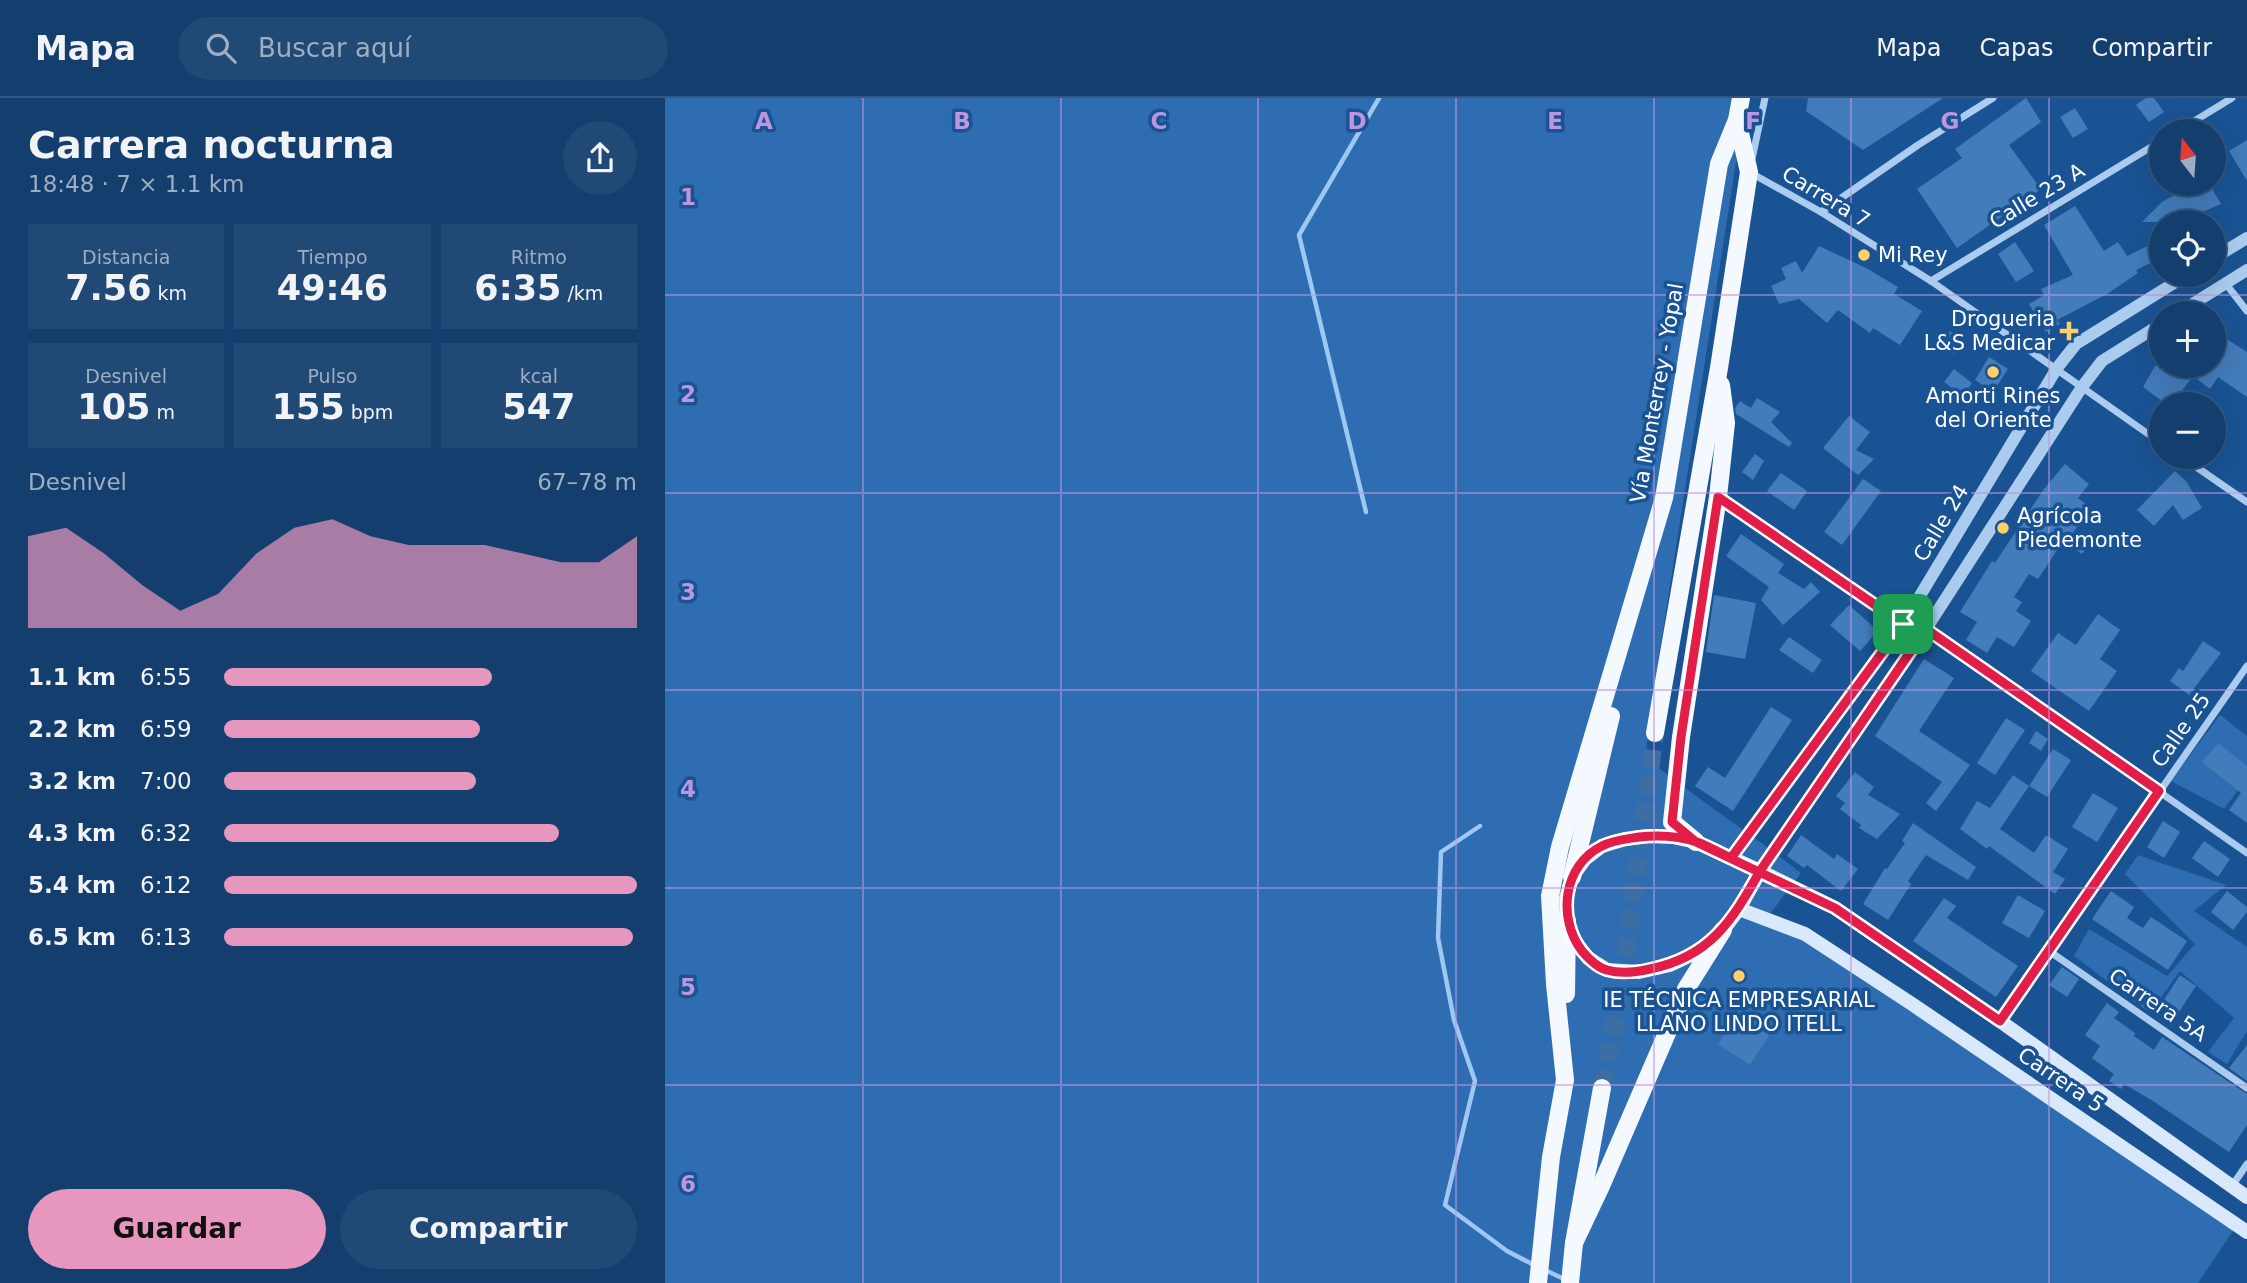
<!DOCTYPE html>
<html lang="es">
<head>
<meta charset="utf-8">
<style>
  :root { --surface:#143e6e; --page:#214976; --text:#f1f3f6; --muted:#9daec2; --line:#335781; --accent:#e797bd }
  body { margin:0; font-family:"DejaVu Sans",sans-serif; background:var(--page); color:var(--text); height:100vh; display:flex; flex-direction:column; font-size:26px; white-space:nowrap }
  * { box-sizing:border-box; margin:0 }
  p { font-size:23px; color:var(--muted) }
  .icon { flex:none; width:38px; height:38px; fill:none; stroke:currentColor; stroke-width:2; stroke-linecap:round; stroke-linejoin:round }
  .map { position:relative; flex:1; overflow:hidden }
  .details { display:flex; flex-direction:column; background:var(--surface); width:665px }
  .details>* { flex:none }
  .needle { width:46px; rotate:343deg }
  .controls { position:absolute; left:1484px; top:21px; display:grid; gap:14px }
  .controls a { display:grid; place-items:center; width:77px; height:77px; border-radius:50%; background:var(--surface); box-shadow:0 7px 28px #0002,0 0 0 2px var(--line); font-size:35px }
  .pin { position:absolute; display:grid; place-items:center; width:60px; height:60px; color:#fff; margin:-30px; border-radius:14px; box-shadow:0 4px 10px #0006 }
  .round { display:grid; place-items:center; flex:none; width:74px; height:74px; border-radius:37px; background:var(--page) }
  .summary { display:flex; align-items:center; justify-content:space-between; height:119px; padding:0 28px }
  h1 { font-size:38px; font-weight:600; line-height:52px }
  .metrics { display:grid; grid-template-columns:repeat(3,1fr); gap:10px; height:119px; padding:7px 28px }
  .metrics div { display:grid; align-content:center; border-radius:0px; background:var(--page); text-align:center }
  .metrics b { font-size:35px; font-weight:600 }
  .metrics small { font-size:19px; font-weight:400 }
  .metrics p { font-size:19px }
  .chart { height:196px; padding:14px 28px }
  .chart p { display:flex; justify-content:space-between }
  .chart svg { width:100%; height:126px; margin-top:7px; fill:var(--accent); opacity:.7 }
  .button { display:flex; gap:14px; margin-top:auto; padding:14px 28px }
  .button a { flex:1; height:80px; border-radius:42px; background:var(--accent); color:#111; font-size:28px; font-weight:600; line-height:80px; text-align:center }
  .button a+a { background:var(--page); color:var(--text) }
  ul { padding:0 28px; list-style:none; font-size:23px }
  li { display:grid; grid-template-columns:112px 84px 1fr; align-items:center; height:52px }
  li i { height:18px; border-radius:9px; background:var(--accent) }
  header { display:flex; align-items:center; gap:42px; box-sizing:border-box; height:98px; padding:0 35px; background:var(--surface); border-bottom:2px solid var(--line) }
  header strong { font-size:33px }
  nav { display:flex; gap:38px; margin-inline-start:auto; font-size:24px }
  .search { width:490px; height:63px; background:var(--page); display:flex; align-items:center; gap:18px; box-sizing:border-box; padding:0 24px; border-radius:38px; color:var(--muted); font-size:26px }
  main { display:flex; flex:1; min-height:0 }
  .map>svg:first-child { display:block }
</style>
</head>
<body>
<header>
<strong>Mapa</strong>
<div class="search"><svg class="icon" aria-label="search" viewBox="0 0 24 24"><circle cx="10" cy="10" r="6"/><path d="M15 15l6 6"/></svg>Buscar aquí</div>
<nav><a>Mapa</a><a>Capas</a><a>Compartir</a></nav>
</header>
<main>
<section class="details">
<div class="summary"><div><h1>Carrera nocturna</h1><p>18:48 · 7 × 1.1 km</p></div><a class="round"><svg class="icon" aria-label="share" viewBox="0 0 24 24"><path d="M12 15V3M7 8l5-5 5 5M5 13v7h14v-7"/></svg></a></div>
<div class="metrics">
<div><p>Distancia</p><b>7.56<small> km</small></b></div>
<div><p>Tiempo</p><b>49:46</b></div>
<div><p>Ritmo</p><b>6:35<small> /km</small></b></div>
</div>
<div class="metrics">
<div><p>Desnivel</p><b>105<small> m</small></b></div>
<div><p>Pulso</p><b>155<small> bpm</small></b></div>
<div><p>kcal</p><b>547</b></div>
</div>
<div class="chart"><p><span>Desnivel</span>67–78 m</p>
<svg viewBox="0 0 160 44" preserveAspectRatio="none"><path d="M0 44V12L10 9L20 18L30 29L40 38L50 32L60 18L70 9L80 6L90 12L100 15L110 15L120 15L130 18L140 21L150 21L160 12V44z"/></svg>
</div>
<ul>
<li><b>1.1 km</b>6:55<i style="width:65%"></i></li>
<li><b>2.2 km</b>6:59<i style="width:62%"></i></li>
<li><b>3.2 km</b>7:00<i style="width:61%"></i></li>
<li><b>4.3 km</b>6:32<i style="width:81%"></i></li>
<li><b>5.4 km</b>6:12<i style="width:100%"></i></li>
<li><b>6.5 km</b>6:13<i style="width:99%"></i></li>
</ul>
<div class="button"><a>Guardar</a><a>Compartir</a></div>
</section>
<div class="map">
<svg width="1582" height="1185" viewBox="0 0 1582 1185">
  <rect width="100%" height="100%" fill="#1a5393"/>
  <g fill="#2e6db1">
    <path d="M0,0H1081L983,629L981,660C1031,700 1085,735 1136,775L1098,825L1138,842L1282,937L1568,1133L1533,1185H0Z"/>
    <path d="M1555,617L1582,638V680L1559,711L1506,683Z"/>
    <path d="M1473,757L1561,787L1529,813L1582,849V933L1562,966L1543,954L1569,920L1515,873L1485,915L1409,858L1424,831L1502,878L1530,846L1460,776Z"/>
  </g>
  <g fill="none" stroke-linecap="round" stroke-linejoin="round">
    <g stroke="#9ec7f1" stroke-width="4.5">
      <path d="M701,414L634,137L714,0"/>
      <path d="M815,728L776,754L773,840L789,922L810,983L780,1107L842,1153L869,1167"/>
      <path d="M880,1172L901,1182"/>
    </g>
  </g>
  <g fill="#437cba">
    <path d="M1143,0H1278L1198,52L1141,13Z"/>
    <path d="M1361,0L1376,24L1344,47L1376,91L1292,150L1252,91L1297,60L1290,51Z"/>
    <path d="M1481,0H1489L1499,14L1484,24L1471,7Z"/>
    <path d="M1410,10L1423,31L1408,40L1395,19Z"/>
    <path d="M1582,42V83L1564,53Z"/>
    <path d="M1528,86H1544L1556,106L1537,114L1544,124H1477L1497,104Z"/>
    <path d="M1410,108L1439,153L1453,144L1462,158L1493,143L1496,150V160L1471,172L1473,175L1442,196L1392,222L1395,226L1381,234L1364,206L1379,197L1376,191L1408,177L1379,127Z"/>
    <path d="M1350,144L1369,173L1351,184L1333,156Z"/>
    <path d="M1154,148L1201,170L1233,189L1229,196L1257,213L1235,247L1208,230L1205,235L1173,212L1162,225L1134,201L1114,206L1106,188L1121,181L1116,170L1131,163L1137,175Z"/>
    <path d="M1285,233L1298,242L1288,256L1275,248Z"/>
    <path d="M1549,233L1582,254V299L1553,279L1545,291L1528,278L1507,306H1501L1478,289L1490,268H1549Z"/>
    <path d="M1324,259L1343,271L1328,294L1310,282Z"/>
    <path d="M1289,271L1307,285L1298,298L1279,284Z"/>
    <path d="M1092,300L1115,314L1106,324L1127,345L1124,349L1071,316L1070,310L1075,303L1086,310Z"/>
    <path d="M1184,318L1205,334L1191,352L1209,361L1193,377L1158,350Z"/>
    <path d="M1090,356L1099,363L1088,382L1077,374Z"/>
    <path d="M1400,366L1424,386L1413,400L1427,411L1408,434L1425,445L1417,456L1398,443L1373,481L1364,476L1349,499L1357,504L1351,513L1366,523L1349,549L1332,539L1322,555L1301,542L1312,524L1295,514L1327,463L1330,465L1379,391Z"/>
    <path d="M1510,373L1521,383L1537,410L1518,422L1508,407L1489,428L1472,412Z"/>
    <path d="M1116,375L1142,393L1129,412L1102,393Z"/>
    <path d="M1198,381L1216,393L1177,447L1159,434Z"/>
    <path d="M1076,436L1119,466L1113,475L1139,491L1146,484L1155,494L1118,527L1096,502L1104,489L1061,458Z"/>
    <path d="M1049,497L1091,505L1080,561L1041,554Z"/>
    <path d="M1184,507L1213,533L1195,553L1165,527Z"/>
    <path d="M1433,516L1455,532L1435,561L1452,573L1424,613L1366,573L1393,535L1411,547Z"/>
    <path d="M1124,539L1157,562L1148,575L1114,552Z"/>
    <path d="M1538,543L1556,555L1524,597L1505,583L1514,570L1518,573Z"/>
    <path d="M1259,561L1289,580L1254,633L1305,667L1271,713L1261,705L1277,684L1210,638Z"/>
    <path d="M1106,609L1127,622L1068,713L1030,688L1043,669L1060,680Z"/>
    <path d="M1341,620L1360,632L1330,677L1312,665Z"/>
    <path d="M1371,633L1383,641L1376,653L1364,645Z"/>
    <path d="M1553,645L1582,668V725L1564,712L1576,695L1537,664Z"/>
    <path d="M1388,651L1406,662L1382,699L1364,688Z"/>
    <path d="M1190,674L1209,689L1203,697L1235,716L1212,741L1194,730L1196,727L1175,711L1180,705L1171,698Z"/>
    <path d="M1348,677L1364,688L1335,731L1369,755L1381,737L1403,751L1388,774L1400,781L1390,796L1324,748L1322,751L1295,731L1312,703L1325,710Z"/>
    <path d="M1428,695L1453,710L1432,744L1407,729Z"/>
    <path d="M1498,723L1515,734L1499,760L1482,749Z"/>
    <path d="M1248,725L1311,769L1303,782L1261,757L1243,783L1246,786L1223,822L1198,806L1220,770L1222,771L1240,745L1237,743Z"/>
    <path d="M1136,737L1169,761L1172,756L1193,771L1176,793L1142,767L1139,770L1122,758Z"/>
    <path d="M1539,743L1565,761L1553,779L1527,760Z"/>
    <path d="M1446,793L1469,809L1462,820L1478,830L1486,819L1522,843L1503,872L1427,821Z"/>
    <path d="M1562,793L1582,809V814L1568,832L1546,814Z"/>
    <path d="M1353,797L1380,813L1364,840L1337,825Z"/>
    <path d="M1279,800L1291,808L1282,820L1353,868L1331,899L1248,843Z"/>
    <path d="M1397,869L1414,881L1402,899L1384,887Z"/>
    <path d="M1515,877L1531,888L1508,923L1492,913Z"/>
    <path d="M1442,905L1454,914L1449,920L1470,935L1469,938L1489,952L1497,939L1582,996V1027L1564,1054L1488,1003L1459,986L1456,991L1444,983L1449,976L1427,960L1435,948L1420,937Z"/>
    <path d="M1075,913L1107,933L1085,967L1053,946Z"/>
    <path d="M1582,947V983L1564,970Z"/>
  </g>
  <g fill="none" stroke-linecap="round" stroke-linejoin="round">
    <path stroke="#3c6da3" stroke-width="18" stroke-dasharray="18 9" stroke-linecap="butt" d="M937,990L956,893L990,635"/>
    <g stroke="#acccef" stroke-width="7">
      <path d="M1513,33L1567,0"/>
      <path d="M1087,61L1100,0"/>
      <path d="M1086,75L1156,114L1266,183L1496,345"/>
      <path d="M1156,114L1253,47L1328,0"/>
      <path d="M1266,183L1496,43"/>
      <path d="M1561,186L1582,213"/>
      <path d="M1517,359L1582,404"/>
      <path d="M1054,399L1238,526"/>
      <path d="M1261,531L1582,755"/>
      <path d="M1384,853L1582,990"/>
      <path d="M1335,923L1582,568"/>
      <path d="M1567,1088L1582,1066"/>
    </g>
    <g stroke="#acccef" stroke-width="12">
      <path d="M1549,160L1582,140"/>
      <path d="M1513,215L1582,172"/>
      <path d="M1066,760L1238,526L1392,270L1411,246L1522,177"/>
      <path d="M1095,773L1261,531L1417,289L1437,263L1496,226"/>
    </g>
    <g stroke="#d9e9fb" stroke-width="14">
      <path d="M1095,773L1074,811L1058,832L1034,853L1005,867L974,874L942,872L923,860L910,843L902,823L901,800L907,779L920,761L937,748L960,741L984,738L1008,739L1031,744L1095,773L1170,810L1335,923L1582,1099"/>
      <path d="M1074,811L1140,836L1247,906L1582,1134"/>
    </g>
    <g stroke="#f4f8ff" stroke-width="18">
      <path d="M990,635L1054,270L1084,74L1072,22"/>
      <path d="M1031,744L1007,724L1016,639L1053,399L1061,325L1056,287"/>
      <path d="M907,779L946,618"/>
      <path d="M901,896L902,823"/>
      <path d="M909,1145L936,1088L1021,891L1058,832"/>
      <path d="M873,1185L886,1059L900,982L890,886L885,798L895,749L999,400L1054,66L1072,22L1076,0"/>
      <path d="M905,1185L909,1145L937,990"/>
    </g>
  </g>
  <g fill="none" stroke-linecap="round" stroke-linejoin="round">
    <g stroke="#fff" stroke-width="14">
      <path id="route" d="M1238,526L1066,760C1055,755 1043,748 1032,744C1014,738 993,737 974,739C962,741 948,742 937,748C898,767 892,820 917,853C923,860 933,870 942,872C955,876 972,874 985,871C1045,859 1067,823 1095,773L1261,531L1494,693L1335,923L1170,810L1031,744L1007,724L1016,639L1053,399L1238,526"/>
    </g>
    <use href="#route" stroke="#e11d48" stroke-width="9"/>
  </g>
  <path fill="none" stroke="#bd96df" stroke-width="2" stroke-opacity="0.55" d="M198,0V1185M396,0V1185M593,0V1185M791,0V1185M989,0V1185M1186,0V1185M1384,0V1185M0,197H1582M0,395H1582M0,592H1582M0,790H1582M0,987H1582"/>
  <g fill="#ffcf6a" stroke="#1a5393" stroke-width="2.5">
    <circle cx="1199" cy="157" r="7"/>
    <path d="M1400.5 222.5h7v7h7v7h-7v7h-7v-7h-7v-7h7z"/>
    <circle cx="1328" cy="274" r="7"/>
    <circle cx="1338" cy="430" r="7"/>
    <circle cx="1074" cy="878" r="7"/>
  </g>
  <g text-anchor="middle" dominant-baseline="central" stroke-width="7" stroke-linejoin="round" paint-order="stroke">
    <g font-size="21" fill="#fff" stroke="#1a5393">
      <text transform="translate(1372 98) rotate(-31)">Calle 23 A</text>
      <text transform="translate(1161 99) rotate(31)">Carrera 7</text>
      <text transform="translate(992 295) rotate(-80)">Vía Monterrey - Yopal</text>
      <text transform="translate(1276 425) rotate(-59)">Calle 24</text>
      <text transform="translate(1516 632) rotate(-55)">Calle 25</text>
      <text transform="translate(1493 907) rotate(34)">Carrera 5A</text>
      <text transform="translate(1396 982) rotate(34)">Carrera 5</text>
    </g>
    <g font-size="21" fill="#fff" stroke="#1a5393" text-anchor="start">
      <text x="1213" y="157">Mi Rey</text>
      <text x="1390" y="221" text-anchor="end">Drogueria<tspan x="1390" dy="24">L&amp;S Medicar</tspan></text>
      <text x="1328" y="298" text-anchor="middle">Amorti Rines<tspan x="1328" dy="24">del Oriente</tspan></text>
      <text x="1352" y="418">Agrícola<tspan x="1352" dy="24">Piedemonte</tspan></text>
      <text x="1074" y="902" text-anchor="middle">IE TÉCNICA EMPRESARIAL<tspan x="1074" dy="24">LLANO LINDO ITELL</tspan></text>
    </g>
  </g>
  <g font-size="23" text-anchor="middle" font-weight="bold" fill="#bd96df" stroke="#1a5393" stroke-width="7" stroke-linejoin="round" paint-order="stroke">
    <text x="99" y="31">A</text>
    <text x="297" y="31">B</text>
    <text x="494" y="31">C</text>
    <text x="692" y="31">D</text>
    <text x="890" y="31">E</text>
    <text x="1088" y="31">F</text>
    <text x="1285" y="31">G</text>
    <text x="23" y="107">1</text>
    <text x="23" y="304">2</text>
    <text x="23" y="502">3</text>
    <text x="23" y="699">4</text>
    <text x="23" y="897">5</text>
    <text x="23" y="1094">6</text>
  </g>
</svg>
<div class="controls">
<a><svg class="needle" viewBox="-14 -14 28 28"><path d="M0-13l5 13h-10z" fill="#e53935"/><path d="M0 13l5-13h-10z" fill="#9daec2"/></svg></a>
<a><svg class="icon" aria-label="locate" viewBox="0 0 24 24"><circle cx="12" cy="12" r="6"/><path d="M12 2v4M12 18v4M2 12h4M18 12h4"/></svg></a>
<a>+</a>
<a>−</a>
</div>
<div class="pin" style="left:1238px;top:526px;background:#1e9e55"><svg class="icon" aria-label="arrive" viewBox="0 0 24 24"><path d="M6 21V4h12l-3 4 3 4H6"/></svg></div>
</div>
</main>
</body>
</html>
